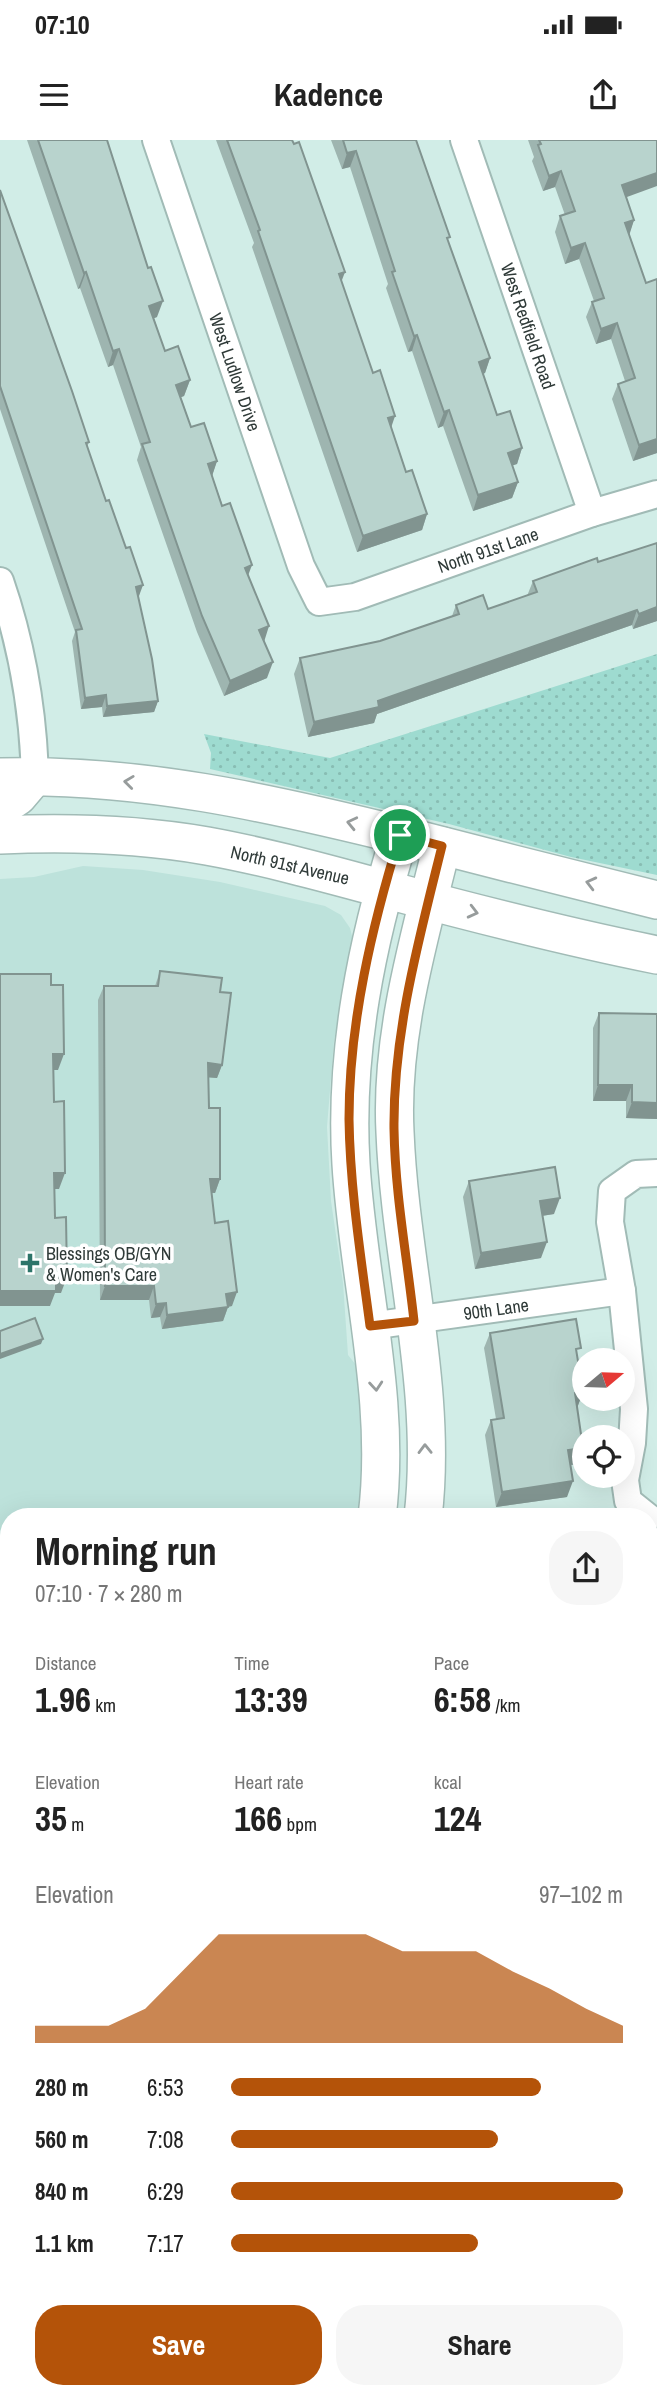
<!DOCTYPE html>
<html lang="en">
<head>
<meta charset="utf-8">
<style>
  :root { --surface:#fff; --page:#f6f6f6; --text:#222; --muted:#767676; --accent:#b45309 }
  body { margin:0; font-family:"Archivo Narrow",sans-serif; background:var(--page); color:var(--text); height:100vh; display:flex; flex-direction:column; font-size:26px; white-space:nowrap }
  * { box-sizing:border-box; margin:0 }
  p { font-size:23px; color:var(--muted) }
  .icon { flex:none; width:38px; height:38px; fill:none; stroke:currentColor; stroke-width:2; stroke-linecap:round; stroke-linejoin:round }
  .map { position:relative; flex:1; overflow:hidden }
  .sheet { position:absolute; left:0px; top:1368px; width:658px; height:891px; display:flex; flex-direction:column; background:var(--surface); border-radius:28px 28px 0 0; box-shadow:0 7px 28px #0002 }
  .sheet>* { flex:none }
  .needle { width:46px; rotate:71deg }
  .tools { position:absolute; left:572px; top:1208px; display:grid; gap:14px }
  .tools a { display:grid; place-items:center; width:63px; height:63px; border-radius:50%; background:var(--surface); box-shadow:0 7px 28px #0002; font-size:35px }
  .pin { position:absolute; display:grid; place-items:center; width:60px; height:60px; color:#fff; margin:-30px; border:4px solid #fff; border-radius:50%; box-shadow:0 2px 7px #0007 }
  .round { display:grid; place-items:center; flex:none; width:74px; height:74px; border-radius:28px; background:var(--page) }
  .overview { display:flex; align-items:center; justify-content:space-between; height:119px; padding:0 35px }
  h1 { font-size:38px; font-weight:700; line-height:52px }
  .stats { display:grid; grid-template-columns:repeat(3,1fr); gap:10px; height:119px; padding:7px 35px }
  .stats div { display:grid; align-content:center }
  .stats b { font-size:35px; font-weight:700 }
  .stats small { font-size:19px; font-weight:400 }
  .stats p { font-size:19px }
  .chart { height:196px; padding:14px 35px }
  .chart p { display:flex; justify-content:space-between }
  .chart svg { width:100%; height:126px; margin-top:7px; fill:var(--accent); opacity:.7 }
  .action { display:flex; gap:14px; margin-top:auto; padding:14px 35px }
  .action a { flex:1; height:80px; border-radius:28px; background:var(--accent); color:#fff; font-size:28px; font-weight:700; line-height:80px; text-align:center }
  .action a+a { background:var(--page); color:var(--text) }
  ul { padding:0 35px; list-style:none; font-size:23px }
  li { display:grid; grid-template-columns:112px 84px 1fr; align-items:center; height:52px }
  li i { height:18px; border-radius:9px; background:var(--accent) }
  .status { display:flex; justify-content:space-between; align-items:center; height:49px; padding:0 35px; background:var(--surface); direction:ltr }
  .status svg { height:19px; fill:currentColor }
  header { display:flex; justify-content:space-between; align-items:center; height:91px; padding:0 35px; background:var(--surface); font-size:32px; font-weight:700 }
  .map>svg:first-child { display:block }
</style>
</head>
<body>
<div class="status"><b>07:10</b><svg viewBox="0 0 49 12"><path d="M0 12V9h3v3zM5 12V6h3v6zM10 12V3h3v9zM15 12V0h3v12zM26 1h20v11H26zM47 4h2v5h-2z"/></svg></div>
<header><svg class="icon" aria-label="menu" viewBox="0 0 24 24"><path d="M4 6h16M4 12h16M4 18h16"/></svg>Kadence<svg class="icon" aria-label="share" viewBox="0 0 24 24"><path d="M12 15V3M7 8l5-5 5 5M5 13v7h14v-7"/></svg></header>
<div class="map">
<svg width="657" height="2258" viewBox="0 0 657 2258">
  <defs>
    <pattern id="park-dots" width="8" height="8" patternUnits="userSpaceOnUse" patternTransform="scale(1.75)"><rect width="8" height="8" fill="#9edbd0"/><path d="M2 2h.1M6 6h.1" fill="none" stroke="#88bdb3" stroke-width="1.8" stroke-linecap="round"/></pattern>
  </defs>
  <rect width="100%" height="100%" fill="#d1ede7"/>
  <path fill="#bde2db" d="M83,726L143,730L220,742L325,766L341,775L350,788L353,800L334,901L327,987L331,1061L343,1143L348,1215L356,1225L358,1246L363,1340L359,1377H9V1586L0,1585V739L34,737Z"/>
  <path fill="url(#park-dots)" d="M657,514V735L571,717L449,684L210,629L211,613L204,594L330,618Z"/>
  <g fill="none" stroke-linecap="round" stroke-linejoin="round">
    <g stroke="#3ea89a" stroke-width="46">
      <path d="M0,1853L9,1855"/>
      <path d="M649,1892H657"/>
    </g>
    <g stroke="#a1bbb6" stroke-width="30">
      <g id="street">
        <path d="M156,0L301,426L319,462L355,457L592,373L657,354"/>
        <path d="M464,0L592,373"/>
        <path d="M0,441C22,505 33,569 35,636"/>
        <path d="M370,1186L622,1151"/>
        <path d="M648,1377L628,1361L625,1340L632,1303L634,1269L622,1151L610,1082L612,1051L636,1034L657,1033"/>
        <path d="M649,2199H657"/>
        <path d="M359,2258L381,2250"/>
      </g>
    </g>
    <g stroke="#a1bbb6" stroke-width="40">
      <g id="secondary">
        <path d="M0,637C138,633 271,663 404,696C488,718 573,739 657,760"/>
        <path d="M0,668L18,656L35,636"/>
        <path d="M0,695C69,692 139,694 207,706C268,717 328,734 388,750C477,774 567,797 657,815"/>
        <path d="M377,1377C392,1260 358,1141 351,1024C344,912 367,801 400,695"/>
        <path d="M423,1377C438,1251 400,1119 395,992C390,896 419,799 442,706"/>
        <path d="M649,1574H657"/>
        <path d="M649,1617L657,1618"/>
        <path d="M0,2027L9,2052"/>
        <path d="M75,2250L77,2258"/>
        <path d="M0,2253L2,2258"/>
      </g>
    </g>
    <g stroke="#8da29e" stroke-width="4.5" stroke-dasharray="5 5" stroke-linecap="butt">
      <path d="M0,1596L9,1597"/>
      <path d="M649,1668L657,1669"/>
      <path d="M649,1701H657"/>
      <path d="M0,1706L9,1705"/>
      <path d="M0,1929L9,1931"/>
      <path d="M649,2094L657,2096"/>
      <path d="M649,2128H657"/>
    </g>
    <use href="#street" stroke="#fff" stroke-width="26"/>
    <use href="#secondary" stroke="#fff" stroke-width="37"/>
  </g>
  <g fill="#9eb5b0">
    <path d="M27,0H107L157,177L154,178L165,211L190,240L184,256L181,257L191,287L217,321L212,336L248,435L264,501L267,538L224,556L197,492L137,320L141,307L113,225L108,227L80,148L78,149Z"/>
    <path d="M216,0H292L406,332L427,374L422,390L357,412L252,107L254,103Z"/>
    <path d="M331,0H416L448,101L490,218L485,233L483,234L497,275L522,308L517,324L512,325L518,342L512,358L473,371L443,286L438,288L412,211L408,212L386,148L388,144L350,27L342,29Z"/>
    <path d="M528,0H657L626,57L634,80L629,94L646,143L657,139V313L633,321L612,259L618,244L625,241L611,199L596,204L586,177L592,162L594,161L579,119L565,124L555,92L560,76L565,75L555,47L543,51L532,21L534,17Z"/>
    <path d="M0,50L89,302L87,307L139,456H138L158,561L154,572L103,577L102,567L81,569L72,501L75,492L0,269Z"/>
    <path d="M598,422L657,481L633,489L632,485L377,574L374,583L308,597L294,534L300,518L380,501L452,476L456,465L488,469L527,456L533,441Z"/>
    <path d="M160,831L220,852L222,925L217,938L208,937L209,968L220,1039L215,1053H211L215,1083L232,1166L228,1167L223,1181L162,1189L160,1177L151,1178L149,1160H100L98,860L104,846H155Z"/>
    <path d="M599,873L657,979L626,978V961H593V888Z"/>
    <path d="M469,1041L554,1074L542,1076L541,1118L475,1129L463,1057Z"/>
    <path d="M490,1193L577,1217L583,1252L577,1268V1324L570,1325L567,1357L496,1367L485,1295L491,1280L496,1279L484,1208Z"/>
  </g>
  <g fill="#819490">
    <path d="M356,11L350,27L342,29L347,13Z"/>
    <path d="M561,31L555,47L543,51L549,36Z"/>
    <path d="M657,33V46L616,61L622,45Z"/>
    <path d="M634,80L629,96L625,83Z"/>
    <path d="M585,103L579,119L565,124L571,108Z"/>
    <path d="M86,132L80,148L78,149L84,133Z"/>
    <path d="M345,132L339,148V134Z"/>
    <path d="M163,161L157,177L144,182L149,166Z"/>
    <path d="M617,183L611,199L596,204L601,189Z"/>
    <path d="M417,195L412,211L408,212L414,196Z"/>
    <path d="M119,209L113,225L108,227L113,211Z"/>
    <path d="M490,218L485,233L473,237L479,222Z"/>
    <path d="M190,240L184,256L171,261L176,245Z"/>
    <path d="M449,270L443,286L438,288L444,272Z"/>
    <path d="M395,276L390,291L388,278Z"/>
    <path d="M657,299V313L633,321L639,305Z"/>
    <path d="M522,308L517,324L502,329L508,313Z"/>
    <path d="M217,321L212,336L208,324Z"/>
    <path d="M518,342L512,358L473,371L478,355Z"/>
    <path d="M427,374L422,390L357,412L363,396Z"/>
    <path d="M252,425L246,441L245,428Z"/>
    <path d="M143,445L139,456L132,458L136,447Z"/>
    <path d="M657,467V481L633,489L639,474Z"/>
    <path d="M637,470L632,485L377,574L374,583L308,597L314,582L378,561Z"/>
    <path d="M269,486L264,502L259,490Z"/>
    <path d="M273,522L267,538L224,556L230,541Z"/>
    <path d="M106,555L102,567L81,569L85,558Z"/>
    <path d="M158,561L154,572L103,577L107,566Z"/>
    <path d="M53,914H64L58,930H47Z"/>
    <path d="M208,923L222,925L217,938L203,937Z"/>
    <path d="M598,945H632L626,961H593Z"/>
    <path d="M632,962L657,963V979L626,978Z"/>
    <path d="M54,1033H65L59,1049H48Z"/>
    <path d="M210,1039H220L215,1053L204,1052Z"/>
    <path d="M560,1058L554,1074L534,1077L540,1061Z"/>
    <path d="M547,1102L541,1118L475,1129L481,1113Z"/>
    <path d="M67,1137L61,1153H55L50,1166H0V1151L56,1138Z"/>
    <path d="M105,1146H154L149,1160H100Z"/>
    <path d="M237,1152L232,1166L221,1168L228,1167L223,1181L162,1189L167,1175L226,1154Z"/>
    <path d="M166,1163L160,1177L151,1178L156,1164Z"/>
    <path d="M43,1199L41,1204L0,1219V1214Z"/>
    <path d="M583,1252L577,1268L569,1269L575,1253Z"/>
    <path d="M583,1308L577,1324L562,1326L568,1310Z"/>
    <path d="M573,1341L567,1357L496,1367L502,1352Z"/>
    <rect x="649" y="1502" width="8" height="16"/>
    <path d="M0,1550L9,1552V1572L0,1571Z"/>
  </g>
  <g fill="#b8d3cd" stroke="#819490" stroke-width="2">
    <path d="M38,0H107L148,128L151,127L163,161L149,166L165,211L178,206L190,240L176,245L191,287L204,283L217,321L208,324L222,366L230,363L252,425L245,428L269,486L259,490L273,522L230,541L202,476L142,304L150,302L119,209L113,211L86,132L84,133Z"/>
    <path d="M227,0H292L294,4L299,2L345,132L339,134L373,233L380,230L395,276L388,278L406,332L412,330L427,374L363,396L258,91L260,90Z"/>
    <path d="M343,0H416L450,97L447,98L490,218L479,222L497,275L510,271L522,308L508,313L518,342L478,355L449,270L444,272L417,195L414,196L392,132L395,131L356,11L347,13Z"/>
    <path d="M539,0H657V33L622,45L634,80L625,83L646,143L657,139V299L639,305L618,244L635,238L617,183L601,189L592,162L604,158L585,103L571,108L560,76L575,71L561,31L549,36L538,5L541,4Z"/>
    <path d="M0,50L72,251L89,302L86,303L106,361L109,360L126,408L130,407L143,445L136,447L152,519L158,561L107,566L106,555L85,558L76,490L82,489L0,246Z"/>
    <path d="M657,403V467L639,474L637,470L378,561L379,567L314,582L300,518L380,501L459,474L456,465L483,455L488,469L537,452L533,441L597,418L598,422Z"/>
    <path d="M160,831L222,838L220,852L231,853L222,925L208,923L209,968H220V1039H210L215,1083L228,1081L237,1152L226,1154L228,1167L167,1175L166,1163L156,1164L154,1146H105L104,846H158Z"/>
    <path d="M0,834H51V845H63L64,914H53L54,962L64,961L65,1033H54L55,1078L66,1077L67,1137L56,1138V1151H0Z"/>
    <path d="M599,873L657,874V963L632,962V945H598Z"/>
    <path d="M555,1027L560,1058L540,1061L547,1102L481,1113L469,1041Z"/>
    <path d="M35,1178L43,1199L0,1214V1191Z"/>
    <path d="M576,1179L581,1208L576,1209L583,1252L575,1253L583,1308L568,1310L573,1341L502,1352L491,1280L504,1278L490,1193Z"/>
    <path d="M649,1417L657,1418V1502H649Z"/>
    <path d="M0,1423L9,1424V1552L0,1550Z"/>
  </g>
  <defs><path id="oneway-chevron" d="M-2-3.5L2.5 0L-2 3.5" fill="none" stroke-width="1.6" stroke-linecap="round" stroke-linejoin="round" transform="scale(1.75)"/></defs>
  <g stroke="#979c9c">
    <use href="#oneway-chevron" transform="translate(129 642) rotate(-173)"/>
    <use href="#oneway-chevron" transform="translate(352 683) rotate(-167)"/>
    <use href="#oneway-chevron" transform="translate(591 743) rotate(-166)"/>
    <use href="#oneway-chevron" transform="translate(473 772) rotate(14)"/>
    <use href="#oneway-chevron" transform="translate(376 1246) rotate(85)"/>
    <use href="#oneway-chevron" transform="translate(425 1309) rotate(-91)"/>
  </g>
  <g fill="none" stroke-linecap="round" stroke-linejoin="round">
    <g stroke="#fff" stroke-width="14">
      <path id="route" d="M400,695L442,706C419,799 393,893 394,989C395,1053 407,1117 414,1181L370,1186C361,1118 350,1048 349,979C349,883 372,786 400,695Z"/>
    </g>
    <use href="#route" stroke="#b45309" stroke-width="9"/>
  </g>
  <path fill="#2d7469" stroke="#fff" stroke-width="2.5" d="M26.5 1112.5h7v7h7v7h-7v7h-7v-7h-7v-7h7z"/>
  <g text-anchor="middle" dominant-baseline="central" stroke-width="7" stroke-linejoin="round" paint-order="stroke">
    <g font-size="18" fill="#2f3a38" stroke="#fff">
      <text transform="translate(528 186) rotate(71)">West Redfield Road</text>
      <text transform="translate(235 232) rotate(71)">West Ludlow Drive</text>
      <text transform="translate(488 410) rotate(-19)">North 91st Lane</text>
      <text transform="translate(290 725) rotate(13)">North 91st Avenue</text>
      <text transform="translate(496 1169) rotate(-8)">90th Lane</text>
    </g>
    <g font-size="18" fill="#2f3a38" stroke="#fff" text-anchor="start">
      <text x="46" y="1113">Blessings OB/GYN<tspan x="46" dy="21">&amp; Women's Care</tspan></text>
    </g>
  </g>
</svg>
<div class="tools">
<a><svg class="needle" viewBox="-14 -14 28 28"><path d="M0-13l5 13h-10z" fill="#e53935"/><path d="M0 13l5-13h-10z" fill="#767676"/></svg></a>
<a><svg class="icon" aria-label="locate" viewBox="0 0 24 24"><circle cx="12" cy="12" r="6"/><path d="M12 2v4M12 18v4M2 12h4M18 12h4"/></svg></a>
</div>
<div class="pin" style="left:400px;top:695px;background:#1e9e55"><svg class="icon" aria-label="arrive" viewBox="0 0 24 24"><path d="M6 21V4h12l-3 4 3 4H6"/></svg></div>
<section class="sheet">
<div class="overview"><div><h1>Morning run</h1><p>07:10 · 7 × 280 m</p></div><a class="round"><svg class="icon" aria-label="share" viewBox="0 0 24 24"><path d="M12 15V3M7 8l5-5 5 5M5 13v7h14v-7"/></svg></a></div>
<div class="stats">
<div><p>Distance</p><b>1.96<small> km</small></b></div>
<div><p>Time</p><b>13:39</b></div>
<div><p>Pace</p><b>6:58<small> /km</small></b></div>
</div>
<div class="stats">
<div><p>Elevation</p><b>35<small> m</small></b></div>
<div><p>Heart rate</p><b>166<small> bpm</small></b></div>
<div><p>kcal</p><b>124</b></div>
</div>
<div class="chart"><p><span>Elevation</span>97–102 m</p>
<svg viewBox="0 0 160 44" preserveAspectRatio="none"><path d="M0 44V38L10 38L20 38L30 32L40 19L50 6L60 6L70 6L80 6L90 6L100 12L110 12L120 12L130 19L140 25L150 32L160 38V44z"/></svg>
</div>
<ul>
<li><b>280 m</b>6:53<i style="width:79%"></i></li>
<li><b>560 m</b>7:08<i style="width:68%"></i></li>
<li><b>840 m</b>6:29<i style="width:100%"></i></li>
<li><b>1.1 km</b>7:17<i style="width:63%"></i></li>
</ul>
<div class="action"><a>Save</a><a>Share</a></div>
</section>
</div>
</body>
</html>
